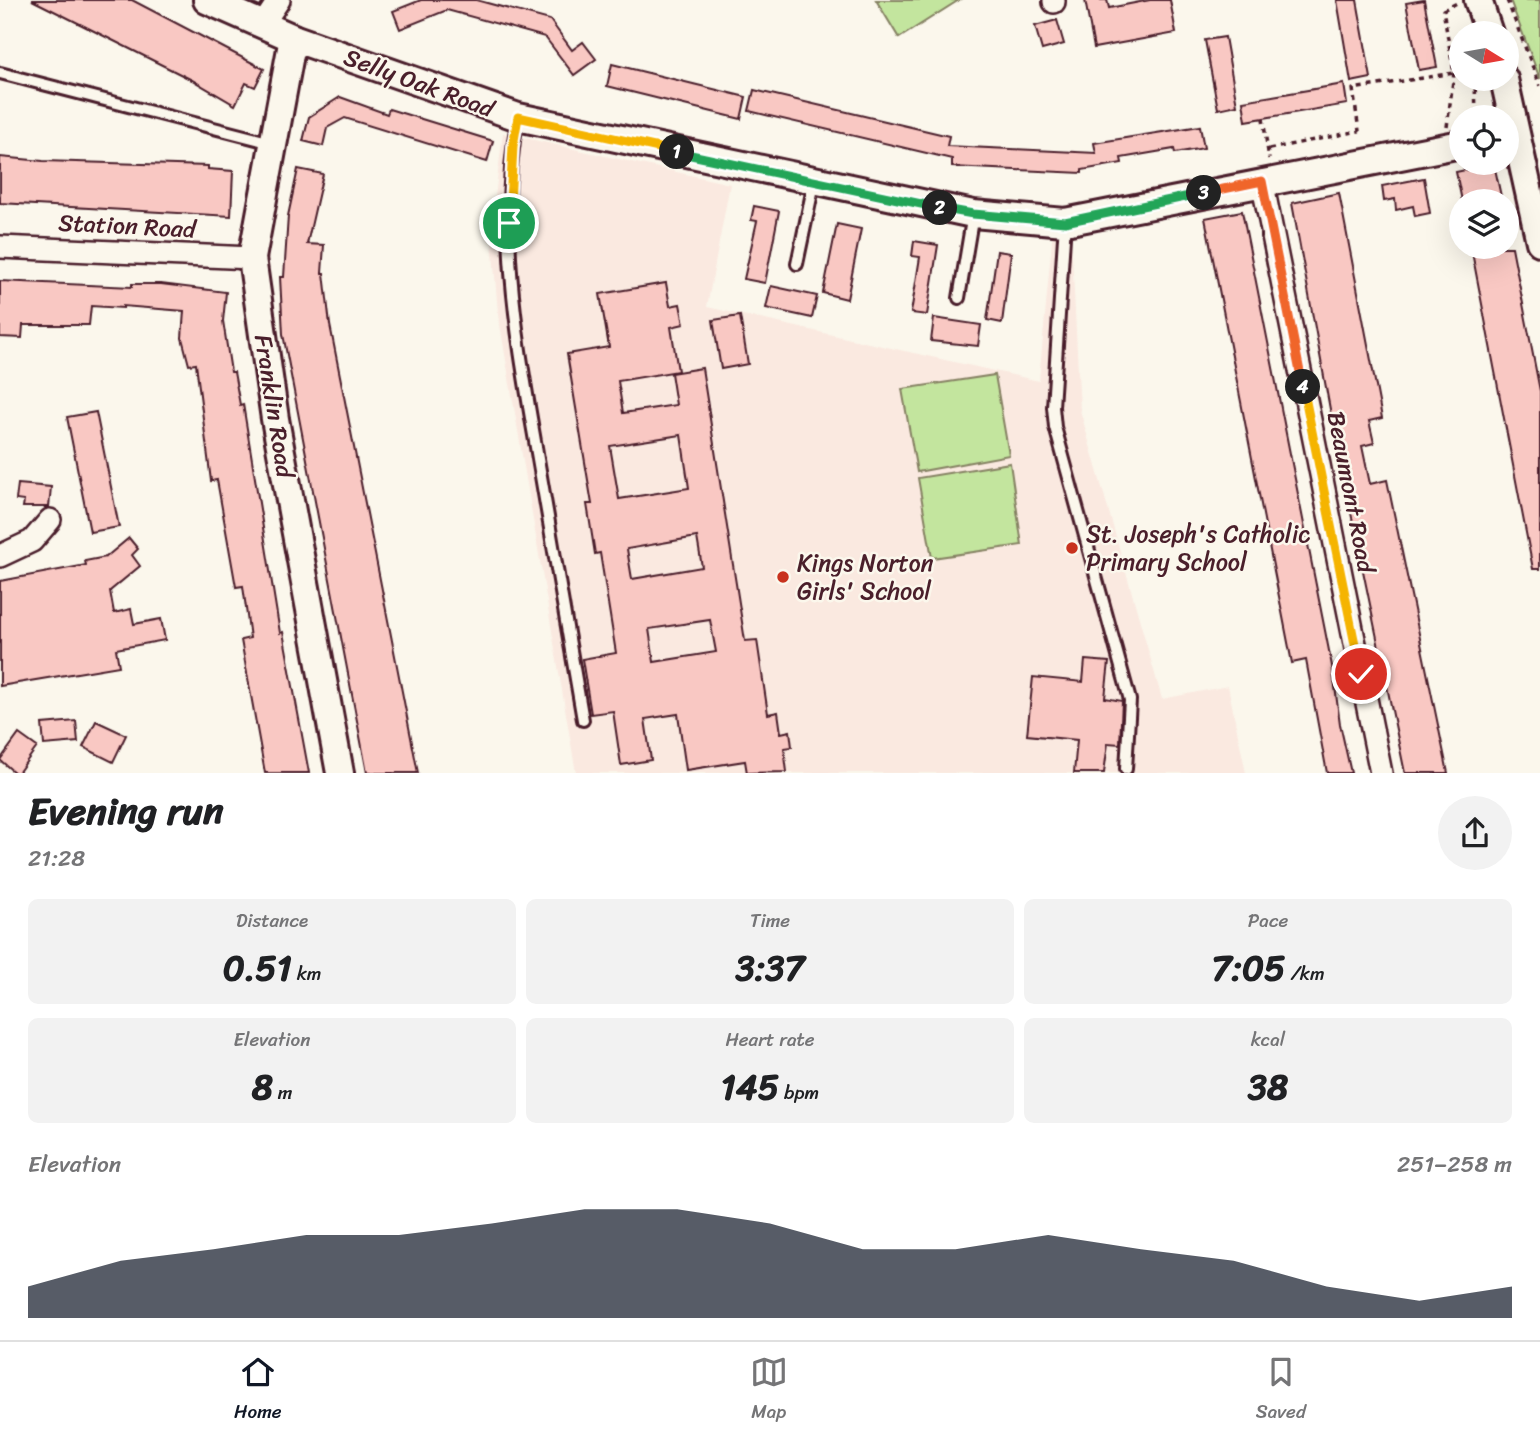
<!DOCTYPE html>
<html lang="en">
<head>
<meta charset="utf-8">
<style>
  :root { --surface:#fff; --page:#f2f2f2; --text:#202124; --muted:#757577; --line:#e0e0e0; --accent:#111827 }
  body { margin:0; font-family:Sriracha,sans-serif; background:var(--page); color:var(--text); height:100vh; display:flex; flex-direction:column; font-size:26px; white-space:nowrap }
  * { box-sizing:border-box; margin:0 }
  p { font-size:23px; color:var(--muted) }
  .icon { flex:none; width:38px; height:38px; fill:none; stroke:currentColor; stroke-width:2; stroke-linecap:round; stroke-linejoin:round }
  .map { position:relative; height:773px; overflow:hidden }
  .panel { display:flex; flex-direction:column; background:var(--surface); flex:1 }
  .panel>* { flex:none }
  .needle { width:46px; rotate:101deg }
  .fabs { position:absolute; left:1449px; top:21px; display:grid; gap:14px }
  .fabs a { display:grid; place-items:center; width:70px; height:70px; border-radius:50%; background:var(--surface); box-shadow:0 7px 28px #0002; font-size:35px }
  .pin { position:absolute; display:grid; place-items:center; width:60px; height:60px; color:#fff; margin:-30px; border:4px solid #fff; border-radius:50%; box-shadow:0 2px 7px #0007 }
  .km { position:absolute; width:35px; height:35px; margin:-18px; border-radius:50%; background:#222; color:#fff; font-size:19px; line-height:35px; text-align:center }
  .round { display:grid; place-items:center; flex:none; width:74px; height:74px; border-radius:37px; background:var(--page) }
  .headline { display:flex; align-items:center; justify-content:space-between; height:119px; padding:0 28px }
  h1 { font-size:38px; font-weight:700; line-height:52px }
  .stats { display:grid; grid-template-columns:repeat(3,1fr); gap:10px; height:119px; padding:7px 28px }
  .stats div { display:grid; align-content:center; border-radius:10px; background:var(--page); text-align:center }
  .stats b { font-size:35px; font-weight:700 }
  .stats small { font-size:19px; font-weight:400 }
  .stats p { font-size:19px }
  .chart { height:196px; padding:14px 28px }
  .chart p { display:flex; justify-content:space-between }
  .chart svg { width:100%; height:126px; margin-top:7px; fill:var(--accent); opacity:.7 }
  .dock { display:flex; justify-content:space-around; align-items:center; height:98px; border-top:2px solid var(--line); background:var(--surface); font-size:19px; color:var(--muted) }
  .dock a { display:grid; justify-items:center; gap:4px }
  .dock .active { color:var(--accent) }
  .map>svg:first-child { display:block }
</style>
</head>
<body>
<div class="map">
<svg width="1540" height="773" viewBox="0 0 1540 773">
  <rect width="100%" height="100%" fill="#fbf7ec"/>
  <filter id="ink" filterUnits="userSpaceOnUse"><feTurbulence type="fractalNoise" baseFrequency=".0143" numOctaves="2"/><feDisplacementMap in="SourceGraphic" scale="14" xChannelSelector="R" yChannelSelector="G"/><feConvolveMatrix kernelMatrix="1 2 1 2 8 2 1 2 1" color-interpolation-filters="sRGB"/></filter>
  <g filter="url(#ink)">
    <path fill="#fae9e0" d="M503,133L730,184L707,307L1039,381L1053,229L1071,232L1080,410L1162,699L1228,686L1246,773H576L498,313L491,229Z"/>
    <g fill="#c3e59e" stroke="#868264" stroke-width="2">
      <path d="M876,0H959L899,38Z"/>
      <path d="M1510,0H1540V79Z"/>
      <path d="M995,375L1009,455L917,472L902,389Z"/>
      <path d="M1010,463L1022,545L932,558L918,478Z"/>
    </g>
    <g fill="#f9c8c3" stroke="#4a1f2b" stroke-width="2" fill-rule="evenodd">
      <path d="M32,0H132L264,69L255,87L246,83L235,105L192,80Z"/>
      <path d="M421,0H476L550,20L572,50L583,42L596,59L574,75L545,37L447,10L400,29L393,11Z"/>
      <path d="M1085,0H1107L1109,8L1150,0H1170L1176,33L1094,48Z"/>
      <path d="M1337,0H1357L1371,78L1351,82Z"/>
      <path d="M1424,0L1437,67L1419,70L1406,3Z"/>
      <path d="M1057,20L1064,44L1042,50L1035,26Z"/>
      <path d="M1225,37L1237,105L1218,109L1205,40Z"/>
      <path d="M612,64L746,97L741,119L607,86Z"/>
      <path d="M1344,84L1347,104L1246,121L1243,101Z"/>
      <path d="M754,90L949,136L947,146L1096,153L1094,143L1200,126L1204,148L1175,153L1174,149L1121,158L1122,163L1082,170V173L952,167V159L749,111Z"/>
      <path d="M340,97L387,114L389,109L493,141L487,162L345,118L327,128L323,146L303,141L309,117Z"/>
      <path d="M0,157L43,161L208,166V169L233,171L231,216L0,203Z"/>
      <path d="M1494,164L1502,201H1462L1456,172Z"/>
      <path d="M298,169L323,174L307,244L324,245L322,273H324L330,325L418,773H367L283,334L280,277H284L288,216Z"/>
      <path d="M1424,178L1430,213L1415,216L1413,206L1396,210L1395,199L1384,201L1382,186Z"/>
      <path d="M1339,193L1382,418L1369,421L1374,443L1362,446L1370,484L1387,480L1448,773H1405L1334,431L1292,203Z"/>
      <path d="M754,206L779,211L765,283L744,279L757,221L751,220Z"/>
      <path d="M1242,211L1333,671L1340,724L1351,773H1327L1306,660L1292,663L1215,269L1205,218Z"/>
      <path d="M837,224L861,229L847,299L823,293Z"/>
      <path d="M914,241L938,245L927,315L911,313L920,257L912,256Z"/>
      <path d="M1471,247H1512L1540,391V569H1533Z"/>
      <path d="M997,251L1011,253L1002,323L987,320Z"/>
      <path d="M0,281L132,287V284H161L226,292L223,321L231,372H234L240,405L243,404L280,633L283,632L309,773H265L241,640L250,638L243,586L236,587L217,480L211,481L196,364L189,365L182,338L184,311L123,306V308L91,306L89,325H23L22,338L0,337Z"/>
      <path d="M666,283L670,306L680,304L684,324L671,327L678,371L618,381L623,413L676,405L671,373L702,368L745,641L757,640L768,714L778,712L781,733L790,731L792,747L784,748L787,772L747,773L745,761L686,770L678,714L645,719L651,760L621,765L613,711L591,714L582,659L616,653L600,553L595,554L587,504H592L567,354L609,347L600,294ZM681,435L689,488L619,499L610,446ZM697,537L702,567L632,579L627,549ZM710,620L716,652L654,662L649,629Z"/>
      <path d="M771,286L817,296L812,318L766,308Z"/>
      <path d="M740,316L748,364L721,369L713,320Z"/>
      <path d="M934,318L981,325L978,346L931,341Z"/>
      <path d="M96,412L119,527L90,532L67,417Z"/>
      <path d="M18,484L51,487L49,507H23L24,501L16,500Z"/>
      <path d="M129,538L138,549L132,555L140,566L110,591L114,613L131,609L134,624L161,619L165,640L116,649L119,666L0,686V581L86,565L85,561L106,557Z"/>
      <path d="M1085,660L1109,662L1105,698L1122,701L1120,744L1108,743L1104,773H1074L1077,740L1027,735L1033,677L1083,682Z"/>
      <path d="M76,721L78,742L44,745L42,724Z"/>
      <path d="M96,721L126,735L113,762L83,747Z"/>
      <path d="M19,734L37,747L18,773H15L0,760Z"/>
    </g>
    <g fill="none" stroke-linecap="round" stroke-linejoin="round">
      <g stroke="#4a1f2b" stroke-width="16">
        <g id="service">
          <path d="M0,73L272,143"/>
          <path d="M518,117C496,230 518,342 537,453C553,542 568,631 583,720"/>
          <path d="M1065,222L1053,407L1055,427L1130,700L1126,769"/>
          <path d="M797,264L814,183"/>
          <path d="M959,298L973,214"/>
        </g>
      </g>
      <g stroke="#4a1f2b" stroke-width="26">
        <g id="minor">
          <path d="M1054,0V2"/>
          <path d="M263,24L279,0"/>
          <path d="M1262,181L1381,773"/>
          <path d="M0,247L252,258"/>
          <path d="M0,556L32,541L50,520"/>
        </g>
      </g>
      <g stroke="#4a1f2b" stroke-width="32">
        <g id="tertiary">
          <path d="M207,0L293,38L518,117L973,214L1065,222L1461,144"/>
          <path d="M1478,0L1489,33"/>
          <path d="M293,38L252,258L275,419L340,773"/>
          <path d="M1504,79L1540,242"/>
        </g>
      </g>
      <g stroke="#4a1f2b" stroke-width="3.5" stroke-dasharray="5 5" stroke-linecap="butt">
        <path d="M1507,0L1540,86"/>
        <path d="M1475,79L1476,117"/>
        <path d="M1263,118L1269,159"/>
        <path d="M1447,127L1454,73"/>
        <path d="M1269,149L1359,131L1353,89L1454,73L1443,10L1457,3"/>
      </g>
      <use href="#service" stroke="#fbf7ec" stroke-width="10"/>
      <use href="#minor" stroke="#fbf7ec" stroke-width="21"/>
      <use href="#tertiary" stroke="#fbf7ec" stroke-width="26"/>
    </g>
  </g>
  <g fill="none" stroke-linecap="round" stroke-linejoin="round" filter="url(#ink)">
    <g stroke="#fff" stroke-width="14">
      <path id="split-1" d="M509,223L513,146L518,117L677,152"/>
    </g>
    <g stroke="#fff" stroke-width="14">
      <path id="split-2" d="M677,152L940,208"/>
    </g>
    <g stroke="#fff" stroke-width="14">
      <path id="split-3" d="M940,208L973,214L1065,222L1204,193"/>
    </g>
    <g stroke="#fff" stroke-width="14">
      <path id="split-4" d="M1204,193L1262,181L1303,387"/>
    </g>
    <g stroke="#fff" stroke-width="14">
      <path id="split-5" d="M1303,387L1361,674"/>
    </g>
    <use href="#split-1" stroke="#f5b400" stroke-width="9"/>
    <use href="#split-2" stroke="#22a559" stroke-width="9"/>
    <use href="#split-3" stroke="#22a559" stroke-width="9"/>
    <use href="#split-4" stroke="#f0652b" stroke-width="9"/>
    <use href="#split-5" stroke="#f5b400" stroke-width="9"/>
  </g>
  <g fill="#c8321e" stroke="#fbf7ec" stroke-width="2.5">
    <circle cx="1072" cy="548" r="7"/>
    <circle cx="783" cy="577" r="7"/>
  </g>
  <g text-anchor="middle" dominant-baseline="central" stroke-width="5" stroke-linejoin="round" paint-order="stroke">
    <g font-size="24" fill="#4a1f2b" stroke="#fbf7ec">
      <text transform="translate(419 83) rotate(20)">Selly Oak Road</text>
      <text transform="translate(127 226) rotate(3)">Station Road</text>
      <text transform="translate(274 406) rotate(81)">Franklin Road</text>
      <text transform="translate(1351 492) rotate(79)">Beaumont Road</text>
    </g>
    <g font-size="24" fill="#4a1f2b" stroke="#fbf7ec" text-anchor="start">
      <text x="1086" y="534">St. Joseph's Catholic<tspan x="1086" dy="28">Primary School</tspan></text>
      <text x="797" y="563">Kings Norton<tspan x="797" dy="28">Girls' School</tspan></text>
    </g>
  </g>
</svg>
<div class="fabs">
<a><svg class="needle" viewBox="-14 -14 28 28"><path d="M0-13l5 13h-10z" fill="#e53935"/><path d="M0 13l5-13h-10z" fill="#757577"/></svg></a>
<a><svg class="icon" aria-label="locate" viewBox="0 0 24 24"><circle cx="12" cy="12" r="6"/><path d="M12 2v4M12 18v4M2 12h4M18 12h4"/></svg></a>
<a><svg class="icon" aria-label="layers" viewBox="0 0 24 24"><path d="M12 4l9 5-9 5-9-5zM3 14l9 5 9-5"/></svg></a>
</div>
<div class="pin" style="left:509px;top:223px;background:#1e9e55"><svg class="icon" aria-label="arrive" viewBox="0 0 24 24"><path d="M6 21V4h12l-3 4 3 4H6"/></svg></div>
<div class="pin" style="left:1361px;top:674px;background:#d93025"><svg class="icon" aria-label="check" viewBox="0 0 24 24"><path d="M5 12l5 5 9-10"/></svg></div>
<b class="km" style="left:677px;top:152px">1</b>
<b class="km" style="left:940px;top:208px">2</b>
<b class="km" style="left:1204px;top:193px">3</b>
<b class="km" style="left:1303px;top:387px">4</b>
</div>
<section class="panel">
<div class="headline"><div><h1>Evening run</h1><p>21:28</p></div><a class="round"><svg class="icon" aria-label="share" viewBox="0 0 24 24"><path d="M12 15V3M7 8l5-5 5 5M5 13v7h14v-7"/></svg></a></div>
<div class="stats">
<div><p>Distance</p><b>0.51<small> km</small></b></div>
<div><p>Time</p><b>3:37</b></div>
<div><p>Pace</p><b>7:05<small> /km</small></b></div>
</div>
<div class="stats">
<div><p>Elevation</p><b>8<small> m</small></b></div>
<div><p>Heart rate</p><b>145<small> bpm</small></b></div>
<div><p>kcal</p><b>38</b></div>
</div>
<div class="chart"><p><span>Elevation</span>251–258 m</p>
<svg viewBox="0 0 160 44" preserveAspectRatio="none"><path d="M0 44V33L10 24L20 20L30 15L40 15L50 11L60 6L70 6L80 11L90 20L100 20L110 15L120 20L130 24L140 33L150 38L160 33V44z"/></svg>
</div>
</section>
<nav class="dock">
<a class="active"><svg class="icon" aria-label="home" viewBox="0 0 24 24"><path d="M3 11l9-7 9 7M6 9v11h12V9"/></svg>Home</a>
<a><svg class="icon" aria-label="map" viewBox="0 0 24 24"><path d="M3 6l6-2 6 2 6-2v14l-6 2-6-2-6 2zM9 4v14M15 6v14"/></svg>Map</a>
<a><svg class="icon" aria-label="saved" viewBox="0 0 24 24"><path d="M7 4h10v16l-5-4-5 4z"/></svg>Saved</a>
</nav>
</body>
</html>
